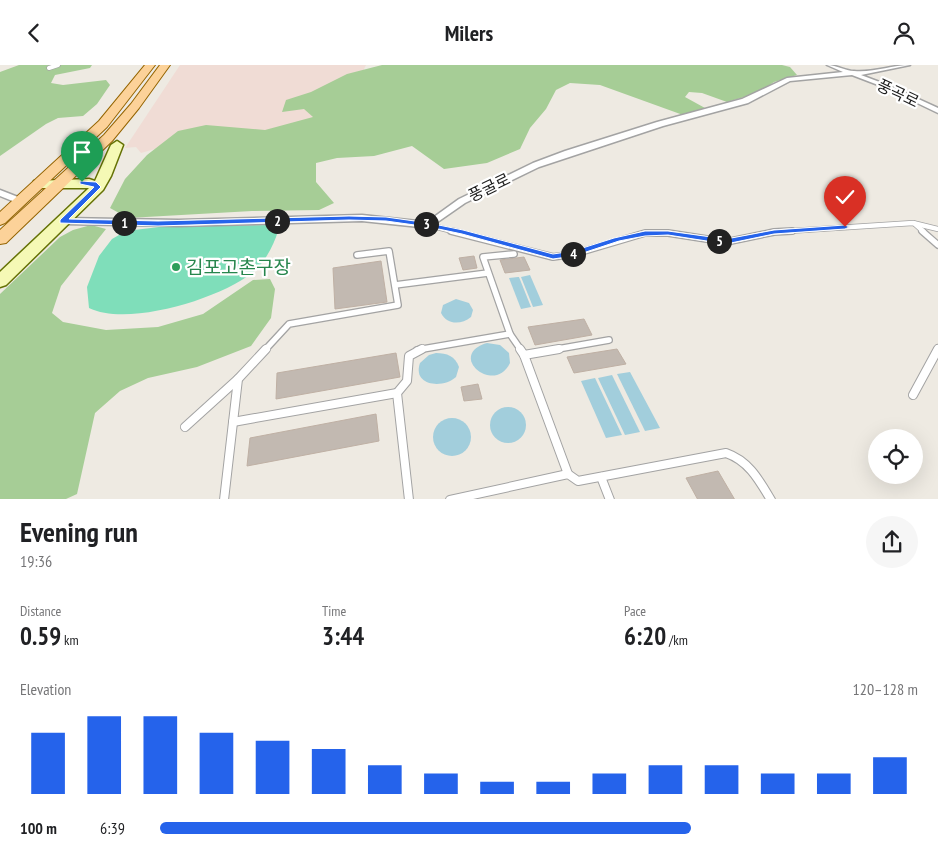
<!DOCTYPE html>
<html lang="en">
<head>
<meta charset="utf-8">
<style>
  :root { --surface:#fff; --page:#f6f6f6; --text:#202124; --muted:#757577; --accent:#2563eb }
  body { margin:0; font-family:"PT Sans Narrow","Noto Sans KR",sans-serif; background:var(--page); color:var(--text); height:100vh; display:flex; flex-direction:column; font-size:19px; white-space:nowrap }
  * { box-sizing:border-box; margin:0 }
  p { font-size:16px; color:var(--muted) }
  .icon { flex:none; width:28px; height:28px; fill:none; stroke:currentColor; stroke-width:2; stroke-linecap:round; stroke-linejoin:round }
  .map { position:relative; height:434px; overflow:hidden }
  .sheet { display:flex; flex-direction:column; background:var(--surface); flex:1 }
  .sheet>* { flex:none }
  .tools { position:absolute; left:868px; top:364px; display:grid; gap:10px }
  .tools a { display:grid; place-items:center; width:55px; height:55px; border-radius:50%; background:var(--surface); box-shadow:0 5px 20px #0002; font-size:25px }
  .pin { position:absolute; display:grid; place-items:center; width:42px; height:42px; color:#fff; margin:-51px -21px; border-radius:50% 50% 50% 0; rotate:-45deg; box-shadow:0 0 5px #0007 }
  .pin .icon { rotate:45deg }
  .km { position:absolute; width:25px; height:25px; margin:-12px; border-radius:50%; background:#222; color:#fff; font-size:14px; line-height:25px; text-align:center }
  .round { display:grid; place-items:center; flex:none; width:52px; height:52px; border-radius:26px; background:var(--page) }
  .summary { display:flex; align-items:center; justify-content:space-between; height:85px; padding:0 20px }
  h1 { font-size:28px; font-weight:800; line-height:38px }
  .stats { display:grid; grid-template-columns:repeat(3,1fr); gap:8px; height:85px; padding:5px 20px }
  .stats div { display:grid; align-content:center }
  .stats b { font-size:25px; font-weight:800 }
  .stats small { font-size:14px; font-weight:400 }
  .stats p { font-size:14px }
  .chart { height:140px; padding:10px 20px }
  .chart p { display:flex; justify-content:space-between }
  .chart svg { width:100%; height:90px; margin-top:5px; stroke:var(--accent); stroke-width:6 }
  ul { padding:0 20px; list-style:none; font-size:16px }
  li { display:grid; grid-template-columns:80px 60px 1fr; align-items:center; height:38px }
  li i { height:12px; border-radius:6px; background:var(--accent) }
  header { display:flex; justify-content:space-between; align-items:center; height:65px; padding:0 20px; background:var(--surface); font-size:22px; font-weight:800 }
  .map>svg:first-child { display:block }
</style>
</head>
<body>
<header><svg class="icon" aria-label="back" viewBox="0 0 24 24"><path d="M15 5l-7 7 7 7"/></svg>Milers<svg class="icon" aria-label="person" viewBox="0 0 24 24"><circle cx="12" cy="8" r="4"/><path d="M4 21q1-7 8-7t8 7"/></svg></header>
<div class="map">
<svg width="938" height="435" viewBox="0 0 938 435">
  <rect width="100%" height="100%" fill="#eeeae2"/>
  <path fill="#f0dcd5" d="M180,0H366L364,4L365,11L321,63L162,82L141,88L136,82L125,83Z"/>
  <g fill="#a6cd96">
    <path d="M19,0H92L90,3L55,10L51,18L63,20L106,15L110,20L97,39L83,51L58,53L46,59L0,91V7Z"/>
    <path d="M382,0H782L790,2L797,10L774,17L758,28L727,37L702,28L689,27L685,32L705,43L683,50L600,20L570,18L556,25L546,44L530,63L520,84L487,98L444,104L412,81L374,91L337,93L316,98V117L334,138L319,145L252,146L128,153L110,143L125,114L147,90L178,66L206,60L265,65L313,52L304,44L282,47L286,35L311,27L347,9Z"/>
    <path d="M91,160L106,164L61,221L52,248L63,257L106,265L158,262L203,249L253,215L270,214L275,224L271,253L251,281L197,302L148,313L120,326L95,348L77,429L66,434H0V229L60,172L73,165Z"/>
  </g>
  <path fill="#7fdeba" d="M272,160L277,162L278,166C274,180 264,199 252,208C219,234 128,262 89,243L87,222L99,191L112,174L126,166L159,162Z"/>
  <g fill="#a2cedc">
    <path d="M530,210L543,240L533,242L521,212Z"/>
    <path d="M518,212H519L531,242L521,244L509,213Z"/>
    <path d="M456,234L469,238L473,245L471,252C461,260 447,260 441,248L443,240Z"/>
    <path d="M487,278L500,280L509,288L510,298C494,331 446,290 487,278Z"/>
    <path d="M436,288C447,288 455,291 459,302L456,312C443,324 412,321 420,298L429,290Z"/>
    <path d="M630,307L660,363L645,366L617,309Z"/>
    <path d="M612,310L640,367L625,370L598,313Z"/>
    <path d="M595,313L622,370L606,373L581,316Z"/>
    <circle cx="508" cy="360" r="18"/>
    <circle cx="452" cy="372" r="19"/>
  </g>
  <g fill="#c2b9b1" stroke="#bfb0a4">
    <path d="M474,191L477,203L463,205L459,193Z"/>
    <path d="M524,192L530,205L505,208L500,195Z"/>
    <path d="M381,196L387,237L335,244L333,203Z"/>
    <path d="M584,254L592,270L535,280L528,262Z"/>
    <path d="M617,284L626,299L574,308L567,292Z"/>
    <path d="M396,288L400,312L276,334L277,308Z"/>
    <path d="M478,319L482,334L464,336L461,322Z"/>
    <path d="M376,349L379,376L247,401L250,373Z"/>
    <path d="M718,406L735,435H698L686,413Z"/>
  </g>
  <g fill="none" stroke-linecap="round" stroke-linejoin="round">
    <g stroke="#a3a3a3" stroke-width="5.5">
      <path id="lane-far3" d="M49,3L58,0"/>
    </g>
    <g stroke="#a3a3a3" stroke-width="6">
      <g id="lane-far2">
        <path d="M915,159L924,167"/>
        <path d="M429,160L456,167"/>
        <path d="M774,167L913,158L938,164"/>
      </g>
    </g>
    <g stroke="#a3a3a3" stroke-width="8">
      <g id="lane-far1">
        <path d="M451,166L553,192L574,189L645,168H668L726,177L774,167L792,166"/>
        <path d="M922,166L938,180"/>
        <path d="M514,189L483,192L510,269L521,285"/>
        <path d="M395,220L488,208"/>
        <path d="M265,285L289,259L398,240L389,186L357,190"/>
        <path d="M417,285L510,269"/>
        <path d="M552,285L609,275"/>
        <path d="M937,285L938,283"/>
      </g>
    </g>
    <g stroke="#a3a3a3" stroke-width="10">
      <g id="lane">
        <path d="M520,284L524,290L568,409"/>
        <path d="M524,290L559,284"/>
        <path d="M913,330L938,284"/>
        <path d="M233,357L397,328"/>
        <path d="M185,362L238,314"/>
        <path d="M601,412L610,435"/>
        <path d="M224,435L238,314L266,284"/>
        <path d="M409,435L397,328L407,316L409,291L422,284"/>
        <path d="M450,435L568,409L578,416L726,388C749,396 759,415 771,435"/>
      </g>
    </g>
    <g stroke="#a3a3a3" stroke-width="3">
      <g id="street">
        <path d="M827,0C837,0 845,6 854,6C873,8 891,0 910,0L861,10L890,21L938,43V48L886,23L852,10L790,16L748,38L663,61L539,102L465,138L429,163L362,156L179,161L63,159L58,156L63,153L179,155L362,150L427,157L459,134L533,98L565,86L657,57L742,34L787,13L843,7Z"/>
        <path d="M0,125L23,134L25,136L20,139L0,131Z"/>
      </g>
    </g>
    <g stroke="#657205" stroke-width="3">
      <path id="secondary" d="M117,76L123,80L111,111L103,125L6,220L0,222V207L89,123H39L34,122L33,119L34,116L89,114L95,116L111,80Z"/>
    </g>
    <g stroke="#946400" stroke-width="2">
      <g id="primary">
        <path d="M145,0H155L107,62L5,158L0,160V147L99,56Z"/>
        <path d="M160,0H170L139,43L112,76L6,178L0,179V165L104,70L131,39Z"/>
      </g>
    </g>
    <use href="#lane-far3" stroke="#fff" stroke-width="4"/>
    <use href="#lane-far2" stroke="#fff" stroke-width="4.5"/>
    <use href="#lane-far1" stroke="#fff" stroke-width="5.5"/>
    <use href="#lane" stroke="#fff" stroke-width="8"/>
    <use href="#street" fill="#fff" fill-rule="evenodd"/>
    <use href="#secondary" fill="#f5f9b5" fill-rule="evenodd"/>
    <use href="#primary" fill="#fcd299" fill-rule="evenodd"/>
  </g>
  <path fill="#2563eb" stroke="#fff" d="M80,116L96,117L101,122L69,154L158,156L349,151L386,152L429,158L463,165L553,189L573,186L614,173L645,166H668L726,174L774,165L845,160L849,162L845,164L774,169L726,179L668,170L645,171L619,176L574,191L553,194L462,169L429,162L386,156L349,155L158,161L60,158V155L94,122L80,119Z"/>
  <circle fill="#2e9e5b" stroke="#fff" stroke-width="2" cx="176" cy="202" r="5"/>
  <g text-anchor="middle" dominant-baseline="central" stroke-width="4.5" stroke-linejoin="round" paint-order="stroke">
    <g font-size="16" fill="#1c1c1c" stroke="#fff">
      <text transform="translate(898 28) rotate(25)">풍곡로</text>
      <text transform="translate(489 122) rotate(-26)">풍굴로</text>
    </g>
    <g font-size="19" fill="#27864d" stroke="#fff" text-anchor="start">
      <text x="186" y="202">김포고촌구장</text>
    </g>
  </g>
</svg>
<div class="tools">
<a><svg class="icon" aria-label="locate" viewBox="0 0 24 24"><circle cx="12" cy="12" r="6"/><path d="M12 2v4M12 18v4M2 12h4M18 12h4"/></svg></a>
</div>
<div class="pin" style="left:82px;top:117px;background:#1e9e55"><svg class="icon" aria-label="arrive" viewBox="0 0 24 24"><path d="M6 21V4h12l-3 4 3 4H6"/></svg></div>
<div class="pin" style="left:845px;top:162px;background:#d93025"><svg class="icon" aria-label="check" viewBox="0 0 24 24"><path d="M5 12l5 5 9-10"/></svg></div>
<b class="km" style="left:124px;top:158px">1</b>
<b class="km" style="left:277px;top:156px">2</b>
<b class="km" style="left:426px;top:159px">3</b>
<b class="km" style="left:573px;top:189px">4</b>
<b class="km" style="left:719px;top:176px">5</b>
</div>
<section class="sheet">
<div class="summary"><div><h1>Evening run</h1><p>19:36</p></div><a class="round"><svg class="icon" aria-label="share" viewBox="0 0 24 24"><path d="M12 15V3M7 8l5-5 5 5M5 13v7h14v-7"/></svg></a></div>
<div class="stats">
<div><p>Distance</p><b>0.59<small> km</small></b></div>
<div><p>Time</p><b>3:44</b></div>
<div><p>Pace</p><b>6:20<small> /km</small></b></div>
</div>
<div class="chart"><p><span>Elevation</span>120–128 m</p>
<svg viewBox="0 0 160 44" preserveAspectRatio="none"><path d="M5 44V14M15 44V6M25 44V6M35 44V14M45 44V18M55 44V22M65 44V30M75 44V34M85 44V38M95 44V38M105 44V34M115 44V30M125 44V30M135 44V34M145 44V34M155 44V26"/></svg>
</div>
<ul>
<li><b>100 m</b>6:39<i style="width:70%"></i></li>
</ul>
</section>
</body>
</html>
